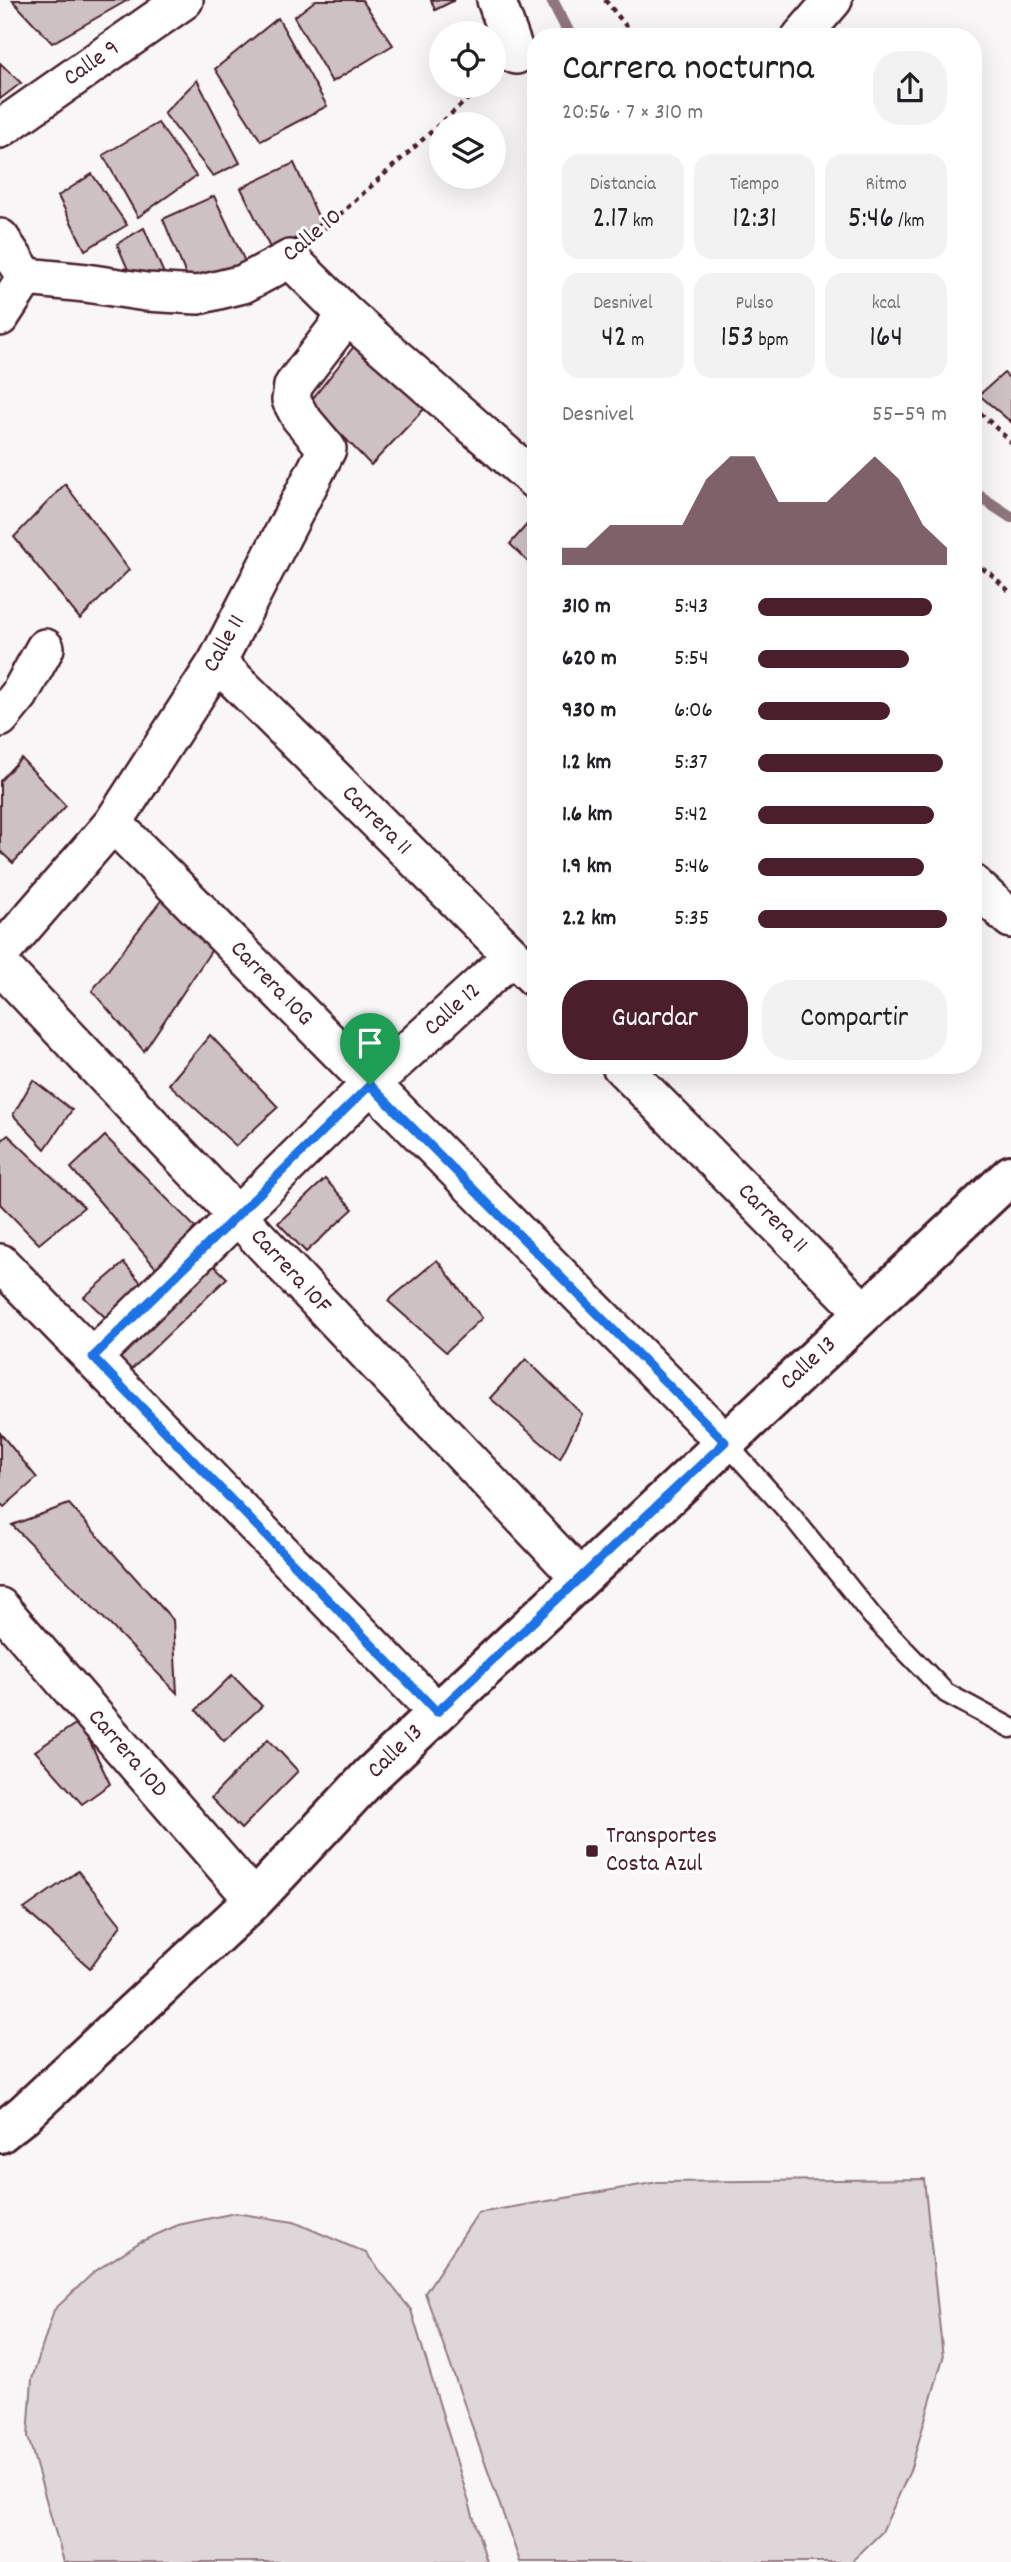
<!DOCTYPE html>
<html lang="es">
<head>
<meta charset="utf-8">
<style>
  :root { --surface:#fff; --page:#f2f2f2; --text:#202124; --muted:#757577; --accent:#4a1f2b }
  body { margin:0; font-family:Dekko,sans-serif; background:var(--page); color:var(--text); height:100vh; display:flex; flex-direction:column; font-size:26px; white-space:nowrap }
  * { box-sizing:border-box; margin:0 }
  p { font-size:23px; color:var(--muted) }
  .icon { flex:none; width:38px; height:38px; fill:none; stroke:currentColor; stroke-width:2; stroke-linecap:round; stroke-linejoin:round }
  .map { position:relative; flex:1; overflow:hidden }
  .details { position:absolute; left:527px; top:28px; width:455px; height:1046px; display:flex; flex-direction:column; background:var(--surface); border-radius:28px; box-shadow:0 7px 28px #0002 }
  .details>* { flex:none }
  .controls { position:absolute; left:429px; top:21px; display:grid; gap:14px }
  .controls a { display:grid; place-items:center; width:77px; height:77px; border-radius:50%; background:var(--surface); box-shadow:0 7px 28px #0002; font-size:35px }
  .pin { position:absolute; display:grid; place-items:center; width:60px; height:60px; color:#fff; margin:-72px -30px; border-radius:50% 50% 50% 0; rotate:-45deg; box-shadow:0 0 7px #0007 }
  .pin .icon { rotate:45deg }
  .round { display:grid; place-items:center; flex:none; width:74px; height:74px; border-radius:28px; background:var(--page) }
  .overview { display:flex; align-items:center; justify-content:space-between; height:119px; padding:0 35px }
  h1 { font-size:38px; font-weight:600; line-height:52px }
  .figures { display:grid; grid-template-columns:repeat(3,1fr); gap:10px; height:119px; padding:7px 35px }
  .figures div { display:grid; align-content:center; border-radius:18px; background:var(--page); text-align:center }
  .figures b { font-size:30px; font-weight:600 }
  .figures small { font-size:19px; font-weight:400 }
  .figures p { font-size:19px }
  .chart { height:196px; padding:14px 35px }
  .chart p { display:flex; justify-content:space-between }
  .chart svg { width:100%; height:126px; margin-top:7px; fill:var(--accent); opacity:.7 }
  .cta { display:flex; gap:14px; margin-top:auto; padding:14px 35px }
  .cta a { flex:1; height:80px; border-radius:28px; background:var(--accent); color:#fff; font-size:28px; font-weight:600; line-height:80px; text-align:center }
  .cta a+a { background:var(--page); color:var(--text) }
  ul { padding:0 35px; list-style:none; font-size:23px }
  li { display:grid; grid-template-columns:112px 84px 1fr; align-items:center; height:52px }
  li i { height:18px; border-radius:9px; background:var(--accent) }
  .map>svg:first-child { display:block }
</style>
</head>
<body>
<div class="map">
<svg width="1011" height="2562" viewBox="0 0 1011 2562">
  <rect width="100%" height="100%" fill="#f8f6f7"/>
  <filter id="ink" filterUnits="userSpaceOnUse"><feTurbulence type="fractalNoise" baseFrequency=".0143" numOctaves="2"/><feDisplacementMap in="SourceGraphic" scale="14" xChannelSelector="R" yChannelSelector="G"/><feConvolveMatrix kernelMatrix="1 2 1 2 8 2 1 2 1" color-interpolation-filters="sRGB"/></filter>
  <g filter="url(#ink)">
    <g fill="#ded6d9" stroke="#947a82" stroke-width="2">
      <path d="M924,2179L943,2358L910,2471L882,2532L851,2562H520L425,2293L478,2213L658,2182Z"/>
      <path d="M235,2213L294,2222L366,2253L411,2310L487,2562H64L28,2437L32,2379L54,2310L94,2272L140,2242L178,2225Z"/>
    </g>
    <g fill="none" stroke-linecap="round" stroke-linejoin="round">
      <g stroke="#8f747b" stroke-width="12">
        <path d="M552,0L571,37"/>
        <path d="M973,492L1011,517"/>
      </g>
    </g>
    <g fill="#cdc1c4" stroke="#4a1f2b" stroke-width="2">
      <path d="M12,0H128L52,43Z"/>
      <path d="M316,0H362L393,45L332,82L294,17Z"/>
      <path d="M431,0H455L435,10Z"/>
      <path d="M278,18L327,106L261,141L215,69Z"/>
      <path d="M0,63L21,83L0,99Z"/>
      <path d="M197,80L240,163L213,176L164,113Z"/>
      <path d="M158,123L196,176L138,217L103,155Z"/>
      <path d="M294,163L321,223L272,252L241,188Z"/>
      <path d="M92,174L127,225L85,250L58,196Z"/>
      <path d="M214,196L248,268L191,287L163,219Z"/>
      <path d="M144,228L168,283L135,286L117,244Z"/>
      <path d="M359,340L426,407L371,465L310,402Z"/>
      <path d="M1004,373L1011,380V422L979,395Z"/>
      <path d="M65,484L129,570L80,619L14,537Z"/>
      <path d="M536,514V570L510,544Z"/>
      <path d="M21,758L66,806L13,863L0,851V781Z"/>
      <path d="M163,898L215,945L144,1051L92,991Z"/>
      <path d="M210,1035L278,1107L236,1146L169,1084Z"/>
      <path d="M33,1080L72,1110L45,1149L13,1115Z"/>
      <path d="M8,1135L84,1207L39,1244L0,1204V1142Z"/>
      <path d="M105,1136L195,1227L161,1274L71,1168Z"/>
      <path d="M325,1179L353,1209L306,1252L278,1223Z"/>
      <path d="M204,1256L227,1278L131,1370L107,1352Z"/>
      <path d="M437,1260L482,1318L446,1352L388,1301Z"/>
      <path d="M124,1263L145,1287L110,1322L84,1297Z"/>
      <path d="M526,1359L582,1414L560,1459L490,1398Z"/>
      <path d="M0,1433L37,1478L4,1507L0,1503Z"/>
      <path d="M69,1504L173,1620L177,1693L12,1525Z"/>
      <path d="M232,1675L262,1706L224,1741L196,1710Z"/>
      <path d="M80,1721L110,1784L82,1804L35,1751Z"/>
      <path d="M268,1739L298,1771L241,1829L211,1798Z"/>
      <path d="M78,1871L121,1925L90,1968L24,1909Z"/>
    </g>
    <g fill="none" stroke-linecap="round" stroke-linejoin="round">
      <g stroke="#4a1f2b" stroke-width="23">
        <path id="lane" d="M725,1442L791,1515L872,1616L946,1693L1011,1728"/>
      </g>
      <g stroke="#4a1f2b" stroke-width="42">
        <g id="street">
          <path d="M496,0L516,55"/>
          <path d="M801,37L833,0"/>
          <path d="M0,129L184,0"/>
          <path d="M0,238L26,277"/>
          <path d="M0,317L26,277L86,283L146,292L198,295L243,284L290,259L347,315L536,481"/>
          <path d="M217,662L536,979"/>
          <path d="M0,718L19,695L45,648"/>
          <path d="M113,823L725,1442"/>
          <path d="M973,884L1011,919"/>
          <path d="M0,954L113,823L217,662L327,449L300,417L291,400L293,386L347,315"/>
          <path d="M0,965L580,1578"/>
          <path d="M621,1066L864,1312"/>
          <path d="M0,1263L437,1712"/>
          <path d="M93,1357L370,1085L512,956"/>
          <path d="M0,1607L254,1900"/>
        </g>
      </g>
      <g stroke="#4a1f2b" stroke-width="44">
        <path id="secondary" d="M0,2133L24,2114L254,1900L371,1775L1011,1175"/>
      </g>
      <g stroke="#4a1f2b" stroke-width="4.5" stroke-dasharray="5 5" stroke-linecap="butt">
        <path d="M605,0L635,37"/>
        <path d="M317,235L482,86"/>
        <path d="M973,406L1011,442"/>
        <path d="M973,563L991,574L1011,593"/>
      </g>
      <use href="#lane" stroke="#fff" stroke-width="18"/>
      <use href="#street" stroke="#fff" stroke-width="37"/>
      <use href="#secondary" stroke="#fff" stroke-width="38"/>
    </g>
  </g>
  <g fill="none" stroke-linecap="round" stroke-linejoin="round" filter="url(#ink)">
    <g stroke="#fff" stroke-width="14">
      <path id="route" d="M370,1085L725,1442L437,1712L93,1357Z"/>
    </g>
    <use href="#route" stroke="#1a73e8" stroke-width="9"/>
  </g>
  <rect fill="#4a1f2b" stroke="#fff" stroke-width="2.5" x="585" y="1844" width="14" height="14" rx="3.5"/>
  <g text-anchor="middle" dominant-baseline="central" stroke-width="6" stroke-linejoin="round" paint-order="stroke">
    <g font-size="24" fill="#4a1f2b" stroke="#fff">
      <text transform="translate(92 64) rotate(-35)">Calle 9</text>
      <text transform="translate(313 236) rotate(-40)">Calle 10</text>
      <text transform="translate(225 644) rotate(-61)">Calle 11</text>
      <text transform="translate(376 821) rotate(45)">Carrera 11</text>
      <text transform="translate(271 984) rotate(46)">Carrera 10G</text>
      <text transform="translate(453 1010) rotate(-42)">Calle 12</text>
      <text transform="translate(772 1219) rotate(45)">Carrera 11</text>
      <text transform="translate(290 1272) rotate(47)">Carrera 10F</text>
      <text transform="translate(809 1364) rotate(-43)">Calle 13</text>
      <text transform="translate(396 1752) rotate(-44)">Calle 13</text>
      <text transform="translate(127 1754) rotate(49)">Carrera 10D</text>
    </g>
    <g font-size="24" fill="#4a1f2b" stroke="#fff" text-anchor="start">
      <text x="606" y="1837">Transportes<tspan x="606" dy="28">Costa Azul</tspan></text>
    </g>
  </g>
</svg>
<div class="controls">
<a><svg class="icon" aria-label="locate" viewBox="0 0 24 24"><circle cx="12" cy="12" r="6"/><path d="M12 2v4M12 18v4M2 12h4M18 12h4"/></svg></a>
<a><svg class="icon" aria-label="layers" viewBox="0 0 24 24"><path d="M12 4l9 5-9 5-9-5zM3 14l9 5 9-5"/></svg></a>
</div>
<div class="pin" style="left:370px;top:1085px;background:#1e9e55"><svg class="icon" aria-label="arrive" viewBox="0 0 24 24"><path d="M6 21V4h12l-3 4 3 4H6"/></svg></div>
<section class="details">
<div class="overview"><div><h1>Carrera nocturna</h1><p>20:56 · 7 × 310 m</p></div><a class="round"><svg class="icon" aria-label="share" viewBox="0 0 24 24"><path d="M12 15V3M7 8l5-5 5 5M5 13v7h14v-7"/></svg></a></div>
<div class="figures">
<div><p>Distancia</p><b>2.17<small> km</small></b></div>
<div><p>Tiempo</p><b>12:31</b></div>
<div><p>Ritmo</p><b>5:46<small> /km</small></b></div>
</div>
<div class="figures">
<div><p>Desnivel</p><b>42<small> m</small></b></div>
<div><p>Pulso</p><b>153<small> bpm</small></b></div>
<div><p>kcal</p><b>164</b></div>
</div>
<div class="chart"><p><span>Desnivel</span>55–59 m</p>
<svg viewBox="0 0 160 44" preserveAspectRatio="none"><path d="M0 44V38L10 38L20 30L30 30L40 30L50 30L60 14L70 6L80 6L90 22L100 22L110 22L120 14L130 6L140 14L150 30L160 38V44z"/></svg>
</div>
<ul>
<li><b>310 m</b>5:43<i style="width:92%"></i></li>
<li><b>620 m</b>5:54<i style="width:80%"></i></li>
<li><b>930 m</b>6:06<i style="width:70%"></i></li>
<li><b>1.2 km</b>5:37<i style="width:98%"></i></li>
<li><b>1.6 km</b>5:42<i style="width:93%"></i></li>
<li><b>1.9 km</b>5:46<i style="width:88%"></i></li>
<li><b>2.2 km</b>5:35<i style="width:100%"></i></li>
</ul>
<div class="cta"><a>Guardar</a><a>Compartir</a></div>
</section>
</div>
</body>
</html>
